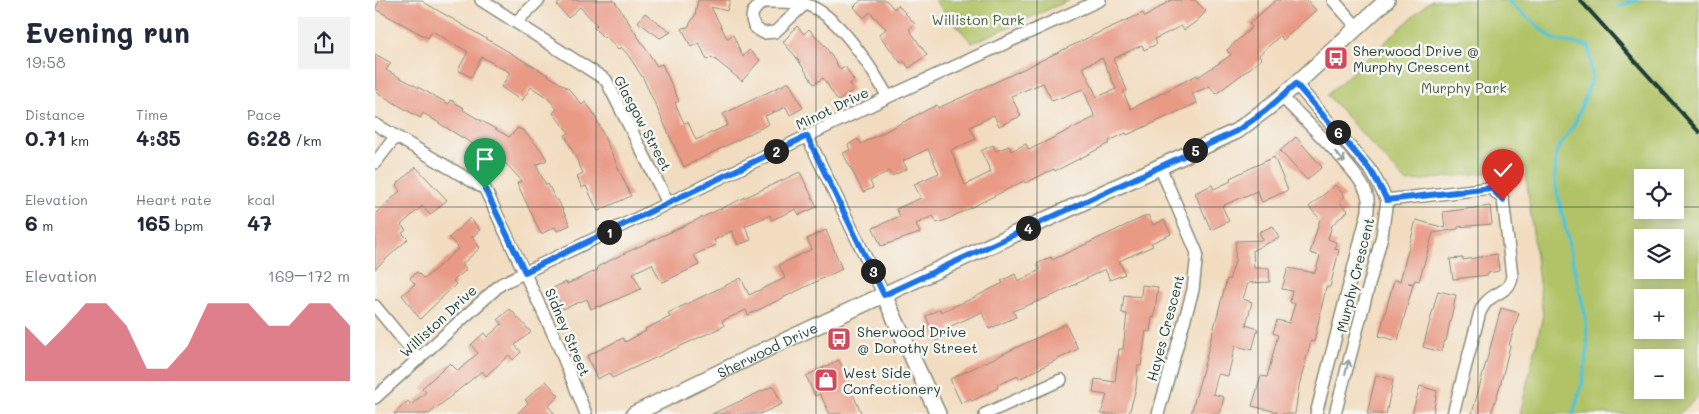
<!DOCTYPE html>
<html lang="en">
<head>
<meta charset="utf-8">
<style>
  :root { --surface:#fff; --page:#f2f2f3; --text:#1f2937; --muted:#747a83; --accent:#d1495b }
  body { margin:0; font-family:Mali,sans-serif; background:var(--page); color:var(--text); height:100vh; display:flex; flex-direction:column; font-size:19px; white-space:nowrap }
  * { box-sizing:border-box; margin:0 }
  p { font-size:16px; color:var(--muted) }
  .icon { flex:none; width:28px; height:28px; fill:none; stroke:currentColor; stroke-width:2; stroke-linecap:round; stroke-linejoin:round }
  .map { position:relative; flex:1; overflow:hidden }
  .sheet { display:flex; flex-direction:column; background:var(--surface); width:375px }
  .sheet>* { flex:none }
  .fabs { position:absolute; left:1259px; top:169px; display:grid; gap:10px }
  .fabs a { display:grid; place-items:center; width:50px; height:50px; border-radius:0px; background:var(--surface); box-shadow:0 2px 12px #0003; font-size:25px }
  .pin { position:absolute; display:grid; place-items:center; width:42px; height:42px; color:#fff; margin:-51px -21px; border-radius:50% 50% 50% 0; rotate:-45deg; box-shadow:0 0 5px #0007 }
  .pin .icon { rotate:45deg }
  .km { position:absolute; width:25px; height:25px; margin:-12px; border-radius:50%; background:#222; color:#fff; font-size:14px; line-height:25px; text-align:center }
  .round { display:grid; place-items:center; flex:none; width:52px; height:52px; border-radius:0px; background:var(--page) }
  .overview { display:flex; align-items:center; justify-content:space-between; height:85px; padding:0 25px }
  h1 { font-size:28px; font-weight:800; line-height:38px }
  .figures { display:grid; grid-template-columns:repeat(3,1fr); gap:8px; height:85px; padding:5px 25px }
  .figures div { display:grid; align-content:center }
  .figures b { font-size:21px; font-weight:800 }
  .figures small { font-size:14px; font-weight:400 }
  .figures p { font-size:14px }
  .chart { height:140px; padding:10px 25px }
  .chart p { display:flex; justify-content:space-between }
  .chart svg { width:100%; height:90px; margin-top:5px; fill:var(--accent); opacity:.7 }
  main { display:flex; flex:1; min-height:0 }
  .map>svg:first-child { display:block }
</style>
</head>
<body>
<main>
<section class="sheet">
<div class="overview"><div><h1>Evening run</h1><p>19:58</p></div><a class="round"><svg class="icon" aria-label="share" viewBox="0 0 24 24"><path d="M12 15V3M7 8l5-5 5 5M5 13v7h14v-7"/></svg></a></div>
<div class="figures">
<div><p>Distance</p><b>0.71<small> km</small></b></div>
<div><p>Time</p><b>4:35</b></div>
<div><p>Pace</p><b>6:28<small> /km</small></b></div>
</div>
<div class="figures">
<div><p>Elevation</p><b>6<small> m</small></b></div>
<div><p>Heart rate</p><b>165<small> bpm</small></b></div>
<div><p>kcal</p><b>47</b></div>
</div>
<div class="chart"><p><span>Elevation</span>169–172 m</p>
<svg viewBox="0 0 160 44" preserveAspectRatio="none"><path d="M0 44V17L10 27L20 17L30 6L40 6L50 17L60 38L70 38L80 27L90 6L100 6L110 6L120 17L130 17L140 6L150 6L160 17V44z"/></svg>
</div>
</section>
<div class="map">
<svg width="1324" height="414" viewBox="0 0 1324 414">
  <rect width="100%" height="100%" fill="#f6f6f2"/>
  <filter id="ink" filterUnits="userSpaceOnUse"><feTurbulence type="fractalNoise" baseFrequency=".02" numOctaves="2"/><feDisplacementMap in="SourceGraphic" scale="10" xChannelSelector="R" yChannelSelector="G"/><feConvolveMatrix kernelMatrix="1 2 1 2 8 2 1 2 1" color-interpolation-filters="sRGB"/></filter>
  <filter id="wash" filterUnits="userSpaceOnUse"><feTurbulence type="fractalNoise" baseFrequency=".0096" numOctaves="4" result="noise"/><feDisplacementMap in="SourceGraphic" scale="20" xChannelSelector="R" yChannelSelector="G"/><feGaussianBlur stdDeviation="1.12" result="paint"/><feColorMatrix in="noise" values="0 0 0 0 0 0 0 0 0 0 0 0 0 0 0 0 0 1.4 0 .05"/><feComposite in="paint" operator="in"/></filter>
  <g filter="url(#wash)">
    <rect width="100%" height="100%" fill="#f2dcbf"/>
    <g fill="#b1c366" stroke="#68804d" fill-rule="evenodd">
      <path d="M559,0H695L597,43Z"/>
      <path d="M1056,0H1324V396L1304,414H1145L1168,315L1150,168L1031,182L952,95ZM1268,178H1300V210H1268ZM1268,238H1300V270H1268ZM1268,298H1300V330H1268ZM1268,358H1300V390H1268Z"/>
    </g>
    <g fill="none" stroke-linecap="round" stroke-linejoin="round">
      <g stroke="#56c3cd" stroke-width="4">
        <path d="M1131,0L1180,40L1214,46L1217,79L1200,123L1181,152L1180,183L1210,314L1213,346L1207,384L1198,414"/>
        <path d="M1243,6L1263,0"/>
      </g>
    </g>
    <g id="blocks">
      <g fill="#e99a85" fill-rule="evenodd">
        <path d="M5,0H45L168,72L194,89L207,105L210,102L218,112L256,196L223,211L211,186L207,188L202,176L208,173L190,135L194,133L178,113L182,109L173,98L156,87L147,101L126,87L135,73L107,57L96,77L83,70L93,52L57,31L53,38L0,9Z"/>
        <path d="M188,0H239L241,3L282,66L287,64L304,101L300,103L309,123L313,122L321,140L353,125L348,114L414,82L428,108L415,115L411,107L390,116L394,124L309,167L268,78L253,55L246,47L243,50L231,36L229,38L219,28L222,25L205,7L193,18L182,5Z"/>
        <path d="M323,0H355L352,11L336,7L352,38L358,35L368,57L374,50L385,60L367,81L337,57L332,60L324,43L316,47L307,28L313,27L320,15Z"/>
        <path d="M486,0H511L519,9L523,5L540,24L534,29L552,55L534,68L529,61L526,63L504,35L511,29L495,12L489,18L479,7Z"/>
        <path d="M796,0H820L831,11L822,21L809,30L806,26L780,39L782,44L769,50L767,45L738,59L752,90L748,92L756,109L822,75L823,77L856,55L852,50L877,27L874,24L901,0H932L941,10L908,40L905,36L884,55L887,59L841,94L835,86L817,94L822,103L752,135L751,133L734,141L735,143L694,164L680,171L679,169L650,183L649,181L571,220L562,223L558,216L541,224L545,233L506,246L498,228L525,216L521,209L546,198L539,184L564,173L553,149L528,161L532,169L517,176L514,171L495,181L498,188L488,192L468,153L475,150L473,145L483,139L486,144L538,117L562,105L563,108L636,75L725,32L768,13L770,17ZM727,58L741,89L722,97L708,67ZM668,83L677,101L708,89L720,117L654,150L651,144L636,151L634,146L621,151L618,145L606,151L616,172L590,185L576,150L601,139L595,127L619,115L624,126L646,116L636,96Z"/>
        <path d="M270,13L296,32L285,38L263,22Z"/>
        <path d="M422,26L429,34L434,29L450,46L465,69L470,66L479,81L474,84L478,90L463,101L448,78L439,84L421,57L408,42Z"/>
        <path d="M0,54L16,63L11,70L74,104L76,100L89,108L88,110L134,137L143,128L149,131L167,151L172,160L161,165L171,185L173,184L181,200H183L195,225L182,231L180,227L166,234L142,183L147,181L123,155L101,142L99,145L48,113L45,118L1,92L3,90L0,88Z"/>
        <path d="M921,137L947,167L932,180L905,151Z"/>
        <path d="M899,157L913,190L887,202L882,191L847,206L854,221L836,230L820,193L837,185L839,189L856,181L855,178Z"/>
        <path d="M41,167L72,200L55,215L47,206L26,225L31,230L27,233L33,239L0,269V214L25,191L21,185Z"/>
        <path d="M425,172L442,207L424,215L421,209L397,220L395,215L370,226L376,240L363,245L357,231L339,240L341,245L319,255L324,265L288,282L285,280L277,264L258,273L266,289L224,307L223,306L216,309L212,299L188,309L178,288L191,282L192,284L223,270L222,267L248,254Z"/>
        <path d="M960,185L970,196L964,201L973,211L957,225L953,239L961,242L960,249L964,250L955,287H951L939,342L936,341L924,386L920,414H901L902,412L877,406L886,376L892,377L903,335L898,333L902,320L914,323L920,304L915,302L917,291L907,289L913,268L940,273L945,256L935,253L945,219L934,207Z"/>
        <path d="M1115,206L1117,224L1083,227V229L1058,233L1044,281L1040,280L1039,283H1033L1038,284L1023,341L1004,336L1019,280L1025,281L1041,220L1070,228L1068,212Z"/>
        <path d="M773,215L778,225L789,220L796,234L776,243L778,246L744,261L750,274L735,280L730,269L679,295L638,311L641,317L614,329L607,312L574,327L577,333L560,341L551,316L565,309L566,312L598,298L628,283L626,281L640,274L643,281L665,270L662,264L676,257L677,260Z"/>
        <path d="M95,218L105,230L97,237L105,248L87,264L91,270L78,281L81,284L45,319L27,295L40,284L35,278L42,272L49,279L84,248L74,238Z"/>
        <path d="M898,226L904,238L878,250L879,268H894L895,282L873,283L868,299L877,302L871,325L883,329L877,350L860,346L853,376L843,374L838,394L849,397L845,414H816L852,279L854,280L860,261L861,241L888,240L884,232Z"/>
        <path d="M451,230L467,269L373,315L371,310L347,321L349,326L237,378L234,373L222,379L212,356L248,338L250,342L271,331L270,329L295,317L293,313L366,278L374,295L410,278L404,265L437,249L432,239Z"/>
        <path d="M1122,254L1124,271L1113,273V275L1078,279L1075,259L1088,258V260Z"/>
        <path d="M767,285L783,287L779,318L777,317L775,332L771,331L766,366H763L761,388L754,414H726L732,395L718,393L720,379L740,382L744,349H748L752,314L747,313L749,295L766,297Z"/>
        <path d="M1063,291L1081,295L1071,341H1069L1066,352L1048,347Z"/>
        <path d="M1126,308L1144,313L1134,345L1135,346L1125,386L1116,414H1097Z"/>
        <path d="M135,309L156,332L140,345L146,352L138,360L134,355L111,376L107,371L54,414H19L33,401L36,405L51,392L47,388L75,363L83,371L103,353L96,345L109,333L112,337L127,324L123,319Z"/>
        <path d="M691,324L703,349L644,379L643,376L622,385L623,388L597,401L595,399L586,403L575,379Z"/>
        <path d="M464,360L475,383L473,384L487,414H455L445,394L440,396L431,376Z"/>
        <path d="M1001,375L1018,380L1011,414H992Z"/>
        <path d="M171,381L184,396L173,406L180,414H142L153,403L150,400Z"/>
        <path d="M398,386L407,404L385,414H337Z"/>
        <path d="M1045,386L1062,391L1058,414H1037Z"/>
      </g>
    </g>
  </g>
  <g filter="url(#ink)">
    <use href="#blocks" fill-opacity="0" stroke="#888c7a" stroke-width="1"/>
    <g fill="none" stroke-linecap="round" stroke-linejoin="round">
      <g stroke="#888c7a" stroke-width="14">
        <g id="minor">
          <path d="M106,0L231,80L293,203"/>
          <path d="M958,0L982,27"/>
          <path d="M430,4L400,32L389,33C379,29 375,22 378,12L385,4L390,2C402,2 417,1 429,4C462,12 497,69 513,97"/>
          <path d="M141,22L164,0"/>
          <path d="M921,84L997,172L1012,200L1007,236L960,414"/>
          <path d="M907,97C925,116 987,173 992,195C994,200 993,206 993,211L941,414"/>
          <path d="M0,124L110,189L182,342L211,414"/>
          <path d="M432,136L509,295"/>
          <path d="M0,163L21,136"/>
          <path d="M1012,200L1116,188L1128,199L1137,276C1135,296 1115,289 1105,312L1078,414"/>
          <path d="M0,306L44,359"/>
          <path d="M0,398L126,284L513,97L725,0"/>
          <path d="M610,414L686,380"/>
          <path d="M783,414L818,290L822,253L785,167"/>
        </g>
      </g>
      <g stroke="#888c7a" stroke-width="18">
        <g id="tertiary">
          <path d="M509,295L563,414"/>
          <path id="s1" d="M259,414L394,348L862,131L907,97L1012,0"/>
        </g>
      </g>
      <use href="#minor" stroke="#fff" stroke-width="11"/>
      <use href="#tertiary" stroke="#fff" stroke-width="15"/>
      <path stroke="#1f3d34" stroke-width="4" d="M1205,0L1324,132"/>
    </g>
    <defs><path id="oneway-shaft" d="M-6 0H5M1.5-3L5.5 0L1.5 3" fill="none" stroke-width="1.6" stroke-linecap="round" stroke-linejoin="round" transform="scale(1.25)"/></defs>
    <g stroke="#8f9e9a">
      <use href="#oneway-shaft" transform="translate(965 157) rotate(47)"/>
      <use href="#oneway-shaft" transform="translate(972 367) rotate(-75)"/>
    </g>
  </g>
  <g fill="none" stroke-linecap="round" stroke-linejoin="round" filter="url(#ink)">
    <g stroke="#fff" stroke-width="10">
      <path id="route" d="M110,189L150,272L432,136L509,295L862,131L890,111L921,84L997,172L1012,200L1116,188L1128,200"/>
    </g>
    <use href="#route" stroke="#1a73e8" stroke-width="6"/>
  </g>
  <path fill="none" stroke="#1f3d34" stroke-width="1" stroke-opacity="0.55" d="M221,0V414M441,0V414M662,0V414M883,0V414M1103,0V414M0,207H1268M1300,207H1324"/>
  <defs>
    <g id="bus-square" transform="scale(1.25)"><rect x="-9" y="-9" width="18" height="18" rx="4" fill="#d1495b" stroke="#f6f6f2"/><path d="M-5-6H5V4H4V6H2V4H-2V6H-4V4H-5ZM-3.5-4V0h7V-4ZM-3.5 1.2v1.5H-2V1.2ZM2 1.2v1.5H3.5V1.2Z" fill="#fff"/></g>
    <g id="shop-square" transform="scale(1.25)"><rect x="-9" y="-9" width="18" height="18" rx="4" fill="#d1495b" stroke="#f6f6f2"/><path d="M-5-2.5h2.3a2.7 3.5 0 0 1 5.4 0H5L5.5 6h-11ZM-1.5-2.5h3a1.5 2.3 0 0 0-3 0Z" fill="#fff"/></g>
  </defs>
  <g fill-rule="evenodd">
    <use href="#bus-square" x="961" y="58"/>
    <use href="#bus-square" x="464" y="339"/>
    <use href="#shop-square" x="451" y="380"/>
  </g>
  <g text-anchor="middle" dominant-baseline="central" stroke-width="5" stroke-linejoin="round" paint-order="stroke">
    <g font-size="14" fill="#445e40" stroke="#f6f6f2">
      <text x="603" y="19">Williston Park</text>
      <text x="1089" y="87">Murphy Park</text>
    </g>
    <g font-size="14" fill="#1f3d34" stroke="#f6f6f2" text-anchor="start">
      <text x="978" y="50">Sherwood Drive @<tspan x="978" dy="16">Murphy Crescent</tspan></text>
      <text x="482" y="331">Sherwood Drive<tspan x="482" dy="16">@ Dorothy Street</tspan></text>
      <text x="468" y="372">West Side<tspan x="468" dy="16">Confectionery</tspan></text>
    </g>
    <g font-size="14" fill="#1f3d34" stroke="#f6f6f2">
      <text transform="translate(457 108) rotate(-26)">Minot Drive</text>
      <text transform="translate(268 123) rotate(62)">Glasgow Street</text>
      <text transform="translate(980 275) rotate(-76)">Murphy Crescent</text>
      <text transform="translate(63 321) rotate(-43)">Williston Drive</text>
      <text transform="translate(790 328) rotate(-75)">Hayes Crescent</text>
      <text transform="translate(193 332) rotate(67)">Sidney Street</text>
      <text stroke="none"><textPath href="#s1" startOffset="148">Sherwood Drive</textPath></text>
    </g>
  </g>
</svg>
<div class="fabs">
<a><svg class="icon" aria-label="locate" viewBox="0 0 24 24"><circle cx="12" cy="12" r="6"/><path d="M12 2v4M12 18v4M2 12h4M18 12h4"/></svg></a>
<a><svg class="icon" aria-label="layers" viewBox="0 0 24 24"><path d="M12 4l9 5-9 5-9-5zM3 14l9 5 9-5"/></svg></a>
<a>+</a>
<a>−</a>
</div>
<div class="pin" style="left:110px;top:189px;background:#1e9e55"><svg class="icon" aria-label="arrive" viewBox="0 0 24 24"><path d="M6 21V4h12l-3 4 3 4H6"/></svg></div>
<div class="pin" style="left:1128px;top:200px;background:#d93025"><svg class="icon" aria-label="check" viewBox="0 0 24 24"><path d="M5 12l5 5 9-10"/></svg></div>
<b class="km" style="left:234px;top:232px">1</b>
<b class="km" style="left:401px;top:151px">2</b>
<b class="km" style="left:498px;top:271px">3</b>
<b class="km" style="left:653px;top:228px">4</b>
<b class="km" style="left:820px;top:150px">5</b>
<b class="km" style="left:963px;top:132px">6</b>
</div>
</main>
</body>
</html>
